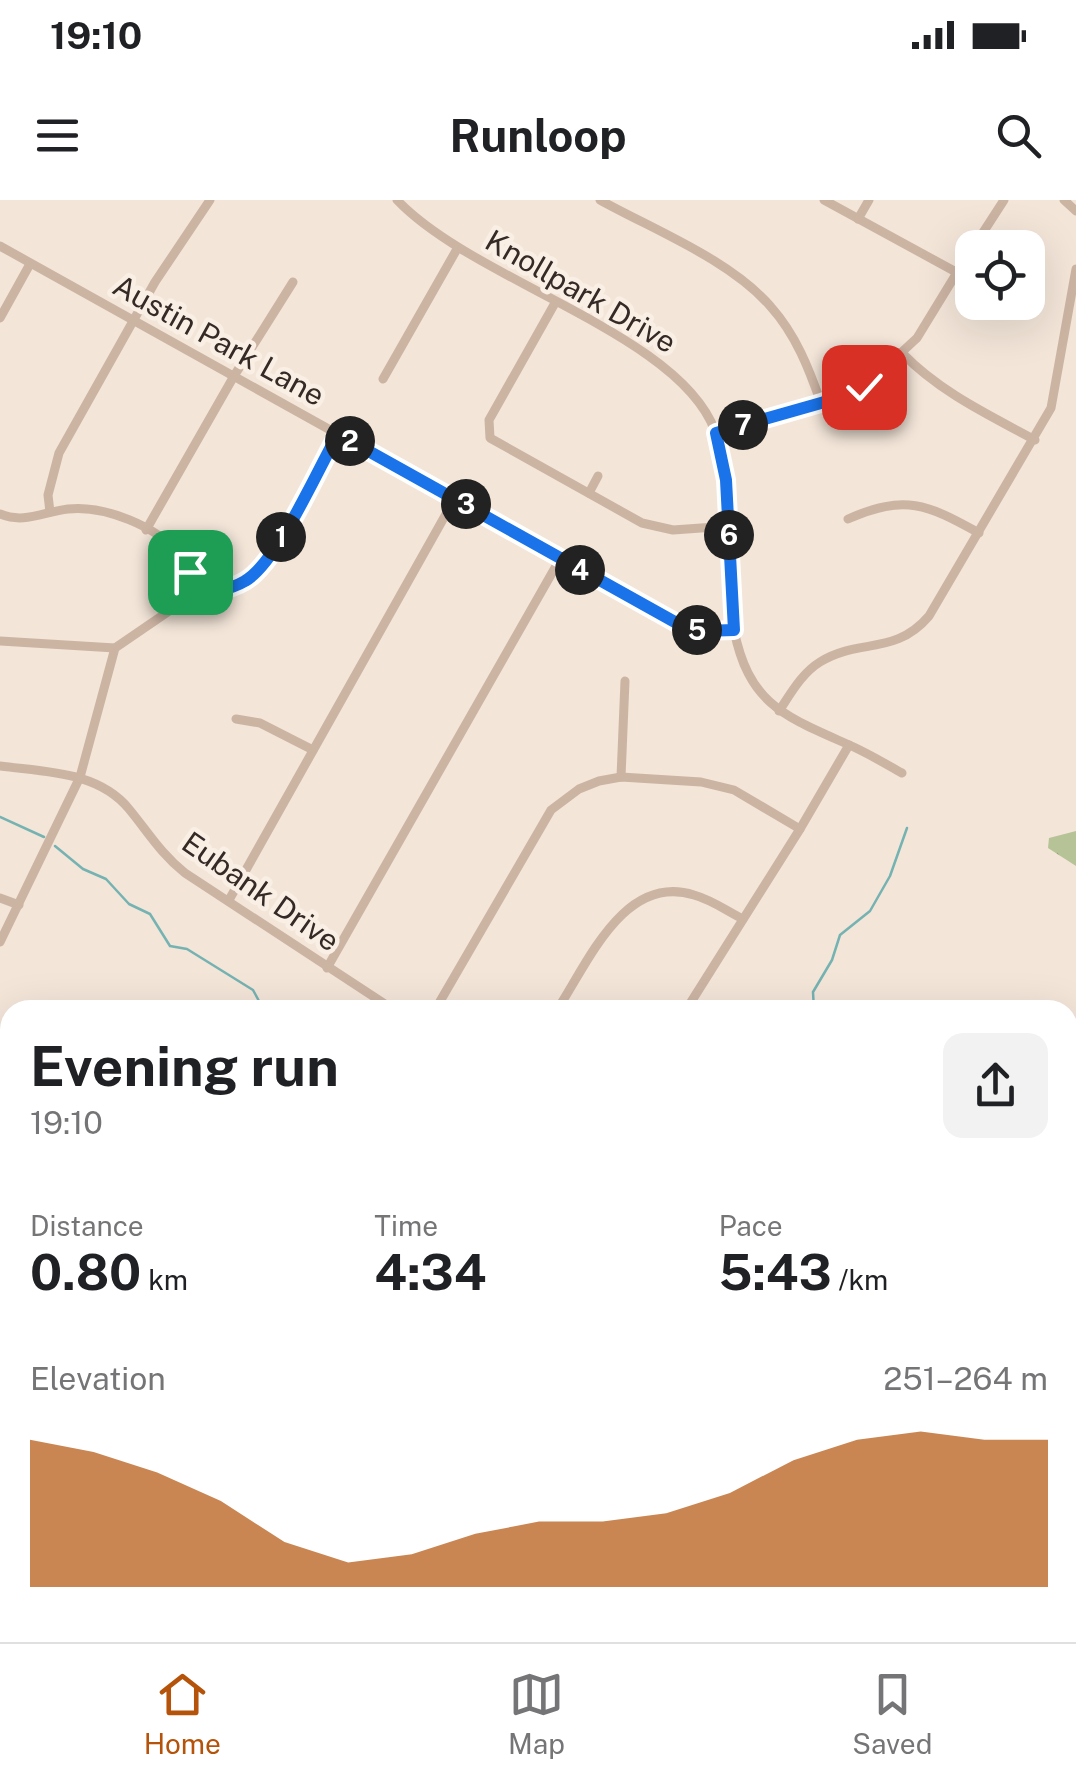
<!DOCTYPE html>
<html lang="en">
<head>
<meta charset="utf-8">
<style>
  :root { --surface:#fff; --page:#f2f2f2; --text:#202124; --muted:#757577; --line:#e0e0e0; --accent:#b45309 }
  body { margin:0; font-family:"Public Sans",sans-serif; background:var(--page); color:var(--text); height:100vh; display:flex; flex-direction:column; font-size:38px; white-space:nowrap }
  * { box-sizing:border-box; margin:0 }
  p { font-size:32px; color:var(--muted) }
  .icon { flex:none; width:55px; height:55px; fill:none; stroke:currentColor; stroke-width:2; stroke-linecap:round; stroke-linejoin:round }
  .map { position:relative; flex:1; overflow:hidden }
  .panel { position:absolute; left:0px; top:800px; width:1078px; height:642px; display:flex; flex-direction:column; background:var(--surface); border-radius:30px 30px 0 0; box-shadow:0 10px 40px #0002 }
  .panel>* { flex:none }
  .fabs { position:absolute; left:955px; top:30px; display:grid; gap:20px }
  .fabs a { display:grid; place-items:center; width:90px; height:90px; border-radius:20px; background:var(--surface); box-shadow:0 10px 40px #0002; font-size:50px }
  .pin { position:absolute; display:grid; place-items:center; width:85px; height:85px; color:#fff; margin:-42px; border-radius:20px; box-shadow:0 5px 15px #0006 }
  .km { position:absolute; width:50px; height:50px; margin:-25px; border-radius:50%; background:#222; color:#fff; font-size:28px; line-height:50px; text-align:center }
  .round { display:grid; place-items:center; flex:none; width:105px; height:105px; border-radius:20px; background:var(--page) }
  .head { display:flex; align-items:center; justify-content:space-between; height:170px; padding:0 30px }
  h1 { font-size:55px; font-weight:700; line-height:75px }
  .figures { display:grid; grid-template-columns:repeat(3,1fr); gap:15px; height:170px; padding:10px 30px }
  .figures div { display:grid; align-content:center }
  .figures b { font-size:50px; font-weight:700 }
  .figures small { font-size:28px; font-weight:400 }
  .figures p { font-size:28px }
  .chart { height:280px; padding:20px 30px }
  .chart p { display:flex; justify-content:space-between }
  .chart svg { width:100%; height:180px; margin-top:10px; fill:var(--accent); opacity:.7 }
  .status { display:flex; justify-content:space-between; align-items:center; height:70px; padding:0 50px; background:var(--surface); direction:ltr }
  .status svg { height:28px; fill:currentColor }
  header { display:flex; justify-content:space-between; align-items:center; height:130px; padding:0 30px; background:var(--surface); font-size:45px; font-weight:700 }
  .menu { display:flex; justify-content:space-around; align-items:center; height:140px; border-top:2px solid var(--line); background:var(--surface); font-size:28px; color:var(--muted) }
  .menu a { display:grid; justify-items:center; gap:5px }
  .menu .selected { color:var(--accent) }
  .map>svg:first-child { display:block }
</style>
</head>
<body>
<div class="status"><b>19:10</b><svg viewBox="0 0 49 12"><path d="M0 12V9h3v3zM5 12V6h3v6zM10 12V3h3v9zM15 12V0h3v12zM26 1h20v11H26zM47 4h2v5h-2z"/></svg></div>
<header><svg class="icon" aria-label="menu" viewBox="0 0 24 24"><path d="M4 6h16M4 12h16M4 18h16"/></svg>Runloop<svg class="icon" aria-label="search" viewBox="0 0 24 24"><circle cx="10" cy="10" r="6"/><path d="M15 15l6 6"/></svg></header>
<div class="map">
<svg width="1076" height="1442" viewBox="0 0 1076 1442">
  <defs>
    <pattern id="forest-firs" width="22" height="20" patternUnits="userSpaceOnUse" patternTransform="scale(2.5)"><rect width="22" height="20" fill="#b6c397"/><path d="M5 1l3.5 6h-7zM16 11l3.5 6h-7z" fill="#959f7b"/></pattern>
  </defs>
  <rect width="100%" height="100%" fill="#f3e5d8"/>
  <path fill="#b6c397" d="M1068,901L1076,903V981L1068,979Z"/>
  <g fill="url(#forest-firs)">
    <path d="M1076,631V666L1048,648L1049,638Z"/>
    <path d="M1076,1044V1301L1068,1292V1045Z"/>
  </g>
  <g fill="none" stroke-linecap="round" stroke-linejoin="round">
    <g stroke="#75b2b2" stroke-width="2.5">
      <path d="M0,617L44,637"/>
      <path d="M55,646L83,669L106,679L129,704L150,714L170,746L187,749L253,790L259,801L278,810"/>
      <path d="M814,810L813,792L832,760L840,735L870,711L890,676L907,628"/>
      <path d="M1068,1282L1076,1288"/>
    </g>
    <g stroke="#ccb4a3" stroke-width="9">
      <path d="M397,0C475,82 679,133 715,231C736,289 731,368 734,430C749,504 784,516 847,544C866,552 884,563 902,573"/>
      <path d="M600,0C654,30 731,60 771,107C796,135 809,169 821,203"/>
      <path d="M824,0L956,72"/>
      <path d="M1064,0L1076,11"/>
      <path d="M858,19L869,0"/>
      <path d="M0,46L682,426L703,431L734,430"/>
      <path d="M973,48L1004,0"/>
      <path d="M555,103L489,220L490,238L642,323L673,330L729,326"/>
      <path d="M0,118L30,64"/>
      <path d="M902,153C940,192 987,214 1035,240"/>
      <path d="M383,179L457,49"/>
      <path d="M716,233L821,203L864,187L917,138L972,48"/>
      <path d="M589,293L598,276"/>
      <path d="M50,312L48,295L59,253L155,82L210,0"/>
      <path d="M0,314C24,324 43,312 68,309C104,305 157,326 180,355C189,367 194,383 200,397"/>
      <path d="M848,319C905,294 927,304 979,333"/>
      <path d="M146,330L234,176L293,82"/>
      <path d="M0,441L115,448"/>
      <path d="M779,511C791,493 802,473 820,462C858,438 895,456 929,416L1051,208L1076,69"/>
      <path d="M236,519L260,523L313,550"/>
      <path d="M0,566C44,572 98,571 129,609C148,632 161,654 185,673L394,810"/>
      <path d="M621,577L625,481"/>
      <path d="M0,698L19,705"/>
      <path d="M229,700L455,298"/>
      <path d="M0,742L80,577L115,448L172,409L231,388L255,374L278,342L338,234"/>
      <path d="M327,768L560,359"/>
      <path d="M435,810L551,610L579,589L599,581L621,577L701,582L734,590L800,629"/>
      <path d="M557,810C588,763 624,673 694,695C712,700 727,711 743,719"/>
      <path d="M686,810L800,629L849,545"/>
      <path d="M0,1251L10,1233"/>
      <path d="M0,1325L10,1329"/>
      <path d="M270,1432L279,1442"/>
      <path d="M711,1432L738,1442"/>
      <path d="M382,1442L388,1432"/>
      <path d="M515,1442L519,1432"/>
      <path d="M754,1442L759,1432"/>
    </g>
    <g stroke="#796056" stroke-width="11">
      <path d="M0,1066L10,1070"/>
      <path d="M967,1432L992,1442"/>
    </g>
  </g>
  <g fill="none" stroke-linecap="round" stroke-linejoin="round">
    <g stroke="#fff" stroke-width="20">
      <path id="route" d="M190,372L200,397C215,392 232,389 245,381C277,363 318,269 338,234L682,426L703,431L734,430L726,280L716,233L821,203L864,187"/>
    </g>
    <use href="#route" stroke="#1a73e8" stroke-width="12"/>
  </g>
  <g text-anchor="middle" dominant-baseline="central" stroke-width="9" stroke-linejoin="round" paint-order="stroke">
    <g font-size="30" fill="#362a26" stroke="#faefe5">
      <text transform="translate(581 91) rotate(30)">Knollpark Drive</text>
      <text transform="translate(219 140) rotate(29)">Austin Park Lane</text>
      <text transform="translate(261 691) rotate(35)">Eubank Drive</text>
    </g>
  </g>
</svg>
<div class="fabs">
<a><svg class="icon" aria-label="locate" viewBox="0 0 24 24"><circle cx="12" cy="12" r="6"/><path d="M12 2v4M12 18v4M2 12h4M18 12h4"/></svg></a>
</div>
<div class="pin" style="left:190px;top:372px;background:#1e9e55"><svg class="icon" aria-label="arrive" viewBox="0 0 24 24"><path d="M6 21V4h12l-3 4 3 4H6"/></svg></div>
<div class="pin" style="left:864px;top:187px;background:#d93025"><svg class="icon" aria-label="check" viewBox="0 0 24 24"><path d="M5 12l5 5 9-10"/></svg></div>
<b class="km" style="left:281px;top:337px">1</b>
<b class="km" style="left:350px;top:241px">2</b>
<b class="km" style="left:466px;top:304px">3</b>
<b class="km" style="left:580px;top:370px">4</b>
<b class="km" style="left:697px;top:430px">5</b>
<b class="km" style="left:729px;top:335px">6</b>
<b class="km" style="left:743px;top:225px">7</b>
<section class="panel">
<div class="head"><div><h1>Evening run</h1><p>19:10</p></div><a class="round"><svg class="icon" aria-label="share" viewBox="0 0 24 24"><path d="M12 15V3M7 8l5-5 5 5M5 13v7h14v-7"/></svg></a></div>
<div class="figures">
<div><p>Distance</p><b>0.80<small> km</small></b></div>
<div><p>Time</p><b>4:34</b></div>
<div><p>Pace</p><b>5:43<small> /km</small></b></div>
</div>
<div class="chart"><p><span>Elevation</span>251–264 m</p>
<svg viewBox="0 0 160 44" preserveAspectRatio="none"><path d="M0 44V8L10 11L20 16L30 23L40 33L50 38L60 36L70 31L80 28L90 28L100 26L110 21L120 13L130 8L140 6L150 8L160 8V44z"/></svg>
</div>
</section>
</div>
<nav class="menu">
<a class="selected"><svg class="icon" aria-label="home" viewBox="0 0 24 24"><path d="M3 11l9-7 9 7M6 9v11h12V9"/></svg>Home</a>
<a><svg class="icon" aria-label="map" viewBox="0 0 24 24"><path d="M3 6l6-2 6 2 6-2v14l-6 2-6-2-6 2zM9 4v14M15 6v14"/></svg>Map</a>
<a><svg class="icon" aria-label="saved" viewBox="0 0 24 24"><path d="M7 4h10v16l-5-4-5 4z"/></svg>Saved</a>
</nav>
</body>
</html>
